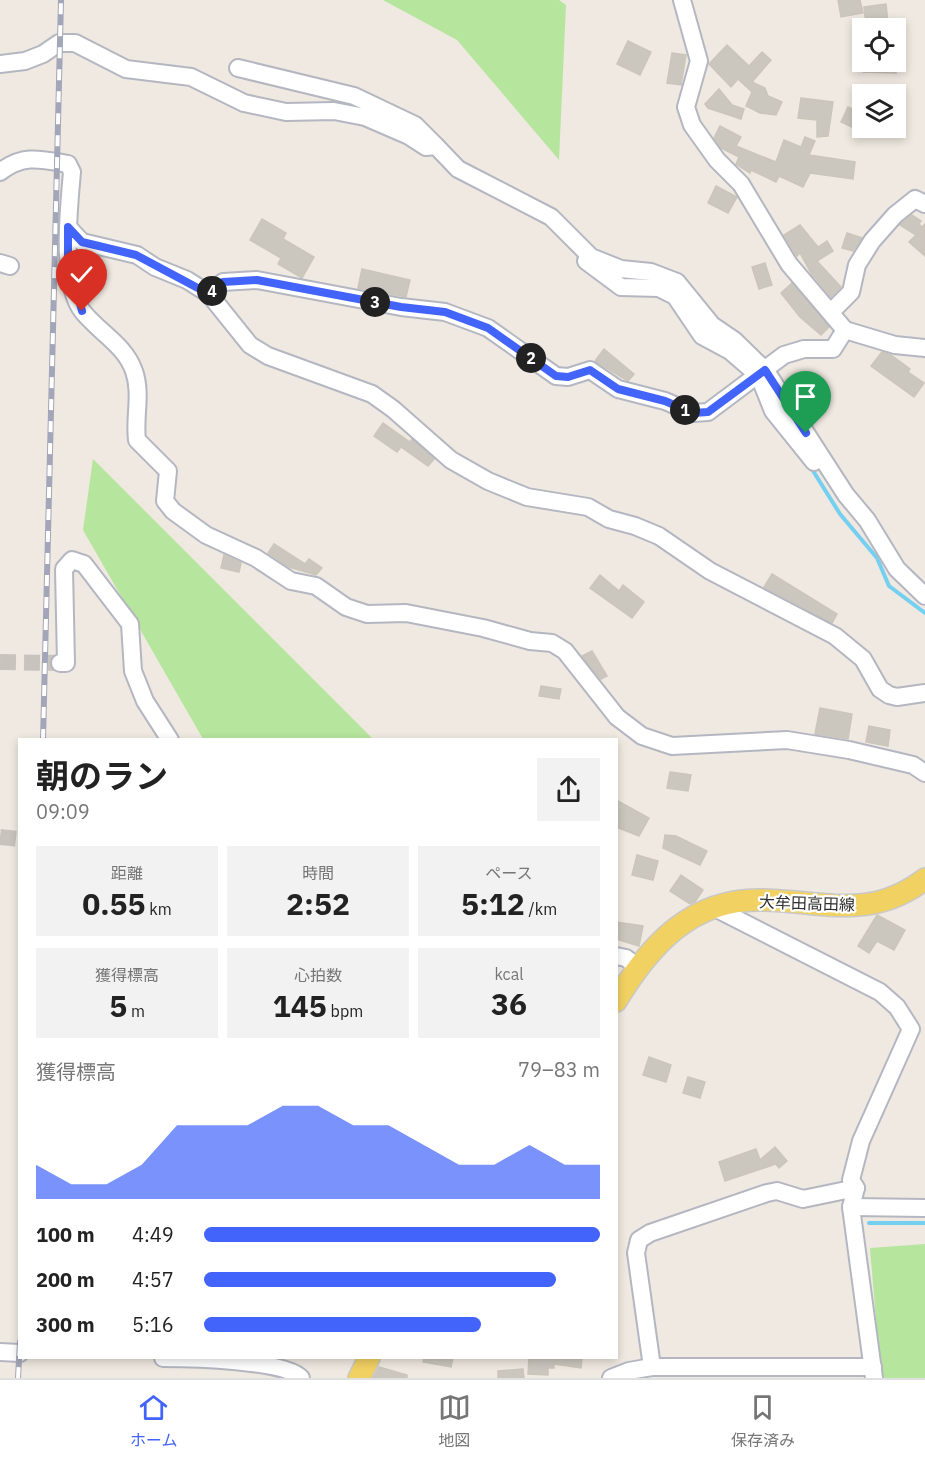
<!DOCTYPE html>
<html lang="ja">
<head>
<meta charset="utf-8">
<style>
  :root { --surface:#fff; --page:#f2f2f2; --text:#222; --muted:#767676; --line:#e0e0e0; --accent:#4264fb }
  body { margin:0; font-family:"IBM Plex Sans","Noto Sans JP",sans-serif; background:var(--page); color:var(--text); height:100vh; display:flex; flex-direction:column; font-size:22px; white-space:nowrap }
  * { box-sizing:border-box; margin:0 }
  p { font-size:20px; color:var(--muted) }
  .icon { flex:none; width:33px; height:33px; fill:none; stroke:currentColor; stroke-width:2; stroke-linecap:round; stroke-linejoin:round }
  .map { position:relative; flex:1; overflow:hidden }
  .drawer { position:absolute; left:18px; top:738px; width:600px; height:621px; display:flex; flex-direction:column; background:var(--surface); border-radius:0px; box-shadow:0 3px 9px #0003 }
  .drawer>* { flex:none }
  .fabs { position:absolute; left:852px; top:18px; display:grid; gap:12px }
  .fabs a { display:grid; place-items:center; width:54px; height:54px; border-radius:0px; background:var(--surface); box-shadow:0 3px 9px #0003; font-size:30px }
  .pin { position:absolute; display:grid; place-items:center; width:51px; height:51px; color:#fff; margin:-62px -26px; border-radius:50% 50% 50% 0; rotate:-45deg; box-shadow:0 0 6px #0007 }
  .pin .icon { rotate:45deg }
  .km { position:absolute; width:30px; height:30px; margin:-15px; border-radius:50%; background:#222; color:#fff; font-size:16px; line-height:30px; text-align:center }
  .round { display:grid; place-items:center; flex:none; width:63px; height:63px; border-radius:0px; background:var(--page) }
  .overview { display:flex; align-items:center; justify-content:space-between; height:102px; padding:0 18px }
  h1 { font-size:33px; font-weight:700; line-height:45px }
  .figures { display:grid; grid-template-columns:repeat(3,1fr); gap:9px; height:102px; padding:6px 18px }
  .figures div { display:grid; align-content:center; border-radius:0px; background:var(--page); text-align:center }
  .figures b { font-size:30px; font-weight:700 }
  .figures small { font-size:16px; font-weight:400 }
  .figures p { font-size:16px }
  .chart { height:168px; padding:12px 18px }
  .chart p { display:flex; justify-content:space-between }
  .chart svg { width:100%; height:108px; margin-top:6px; fill:var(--accent); opacity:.7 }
  ul { padding:0 18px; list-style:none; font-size:20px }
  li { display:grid; grid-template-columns:96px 72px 1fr; align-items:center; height:45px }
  li i { height:15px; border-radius:8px; background:var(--accent) }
  .tab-bar { display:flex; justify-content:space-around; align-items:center; height:84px; border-top:2px solid var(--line); background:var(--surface); font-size:16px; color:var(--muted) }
  .tab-bar a { display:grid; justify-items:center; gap:3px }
  .tab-bar .on { color:var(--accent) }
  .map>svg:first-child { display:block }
</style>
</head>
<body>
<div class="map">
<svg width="925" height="1378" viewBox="0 0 925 1378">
  <rect width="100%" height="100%" fill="#efe9e1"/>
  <g fill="#b6e59e">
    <path d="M383,0H559L566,5L559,160L457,40Z"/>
    <path d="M93,459L373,739H203L83,530Z"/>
    <path d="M925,1244V1378H881L870,1248Z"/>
  </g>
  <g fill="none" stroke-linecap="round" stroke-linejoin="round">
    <g stroke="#75cff0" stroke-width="4">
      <path d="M810,466L840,514L877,558L889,586L925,613"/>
      <path d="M869,1223H925"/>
    </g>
  </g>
  <g fill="#cbc7bf" stroke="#cbc5ba" stroke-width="1.5">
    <path d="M838,0H860L863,13L841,17Z"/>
    <path d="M886,4L888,23L866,25L864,7Z"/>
    <path d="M628,41L651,52L640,75L617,64Z"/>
    <path d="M727,45L749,66L762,52L771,60L752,82L765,88L768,96L782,102L776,115L760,113L746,106L752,92L738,79L731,87L709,64Z"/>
    <path d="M672,53L686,55L681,85L667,83Z"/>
    <path d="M863,62H896V73L863,72Z"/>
    <path d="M719,89L732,105L744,109L741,119L708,108L705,104Z"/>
    <path d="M801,98L833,102L828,136L817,137V120L798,118Z"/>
    <path d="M848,107L862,114L858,130L841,122Z"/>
    <path d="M720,126L741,137L736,146L776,162L784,140L801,147L805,137L815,141L809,155L855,162L853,179L810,173L803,187L779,176L776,182L751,170L750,173L736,164L739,157L721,148L714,138Z"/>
    <path d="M716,186L737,197L728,213L708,203Z"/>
    <path d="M912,215L921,221L919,224L922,227L925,224V256L909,242L916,235L900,225Z"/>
    <path d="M262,219L286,233L283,239L314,257L302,278L278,264L281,258L250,240Z"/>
    <path d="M800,225L818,247L827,241L833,251L817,261L841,287L831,297L811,273L800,253L797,256L784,235Z"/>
    <path d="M847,233L862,238L853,251L842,248Z"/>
    <path d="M765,263L772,285L759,289L752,267Z"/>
    <path d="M362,269L410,280L406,297L358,288Z"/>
    <path d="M792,283L829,327L821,335L800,317L781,293Z"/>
    <path d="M604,349L634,374L628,381L595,361Z"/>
    <path d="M882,352L891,355L910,369L908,372L924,383L914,397L871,366Z"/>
    <path d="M383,423L410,442L412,439L434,459L428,466L401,447L397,452L374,436Z"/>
    <path d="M274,544L305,564L309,559L322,568L316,575L289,567L268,553Z"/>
    <path d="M224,555L241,563L239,572L221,568Z"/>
    <path d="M772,574L837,614L832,623L764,587Z"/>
    <path d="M600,575L619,591L623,585L644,602L632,618L590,588Z"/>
    <path d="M592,651L607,676L601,679L582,656Z"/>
    <path d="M541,686L561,689L559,699L539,696Z"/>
    <path d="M820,708L852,714L848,739L815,734Z"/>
    <path d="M869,726L890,730L888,746L866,742Z"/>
    <path d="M670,772L691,775L688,791L667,788Z"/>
    <path d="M616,800L649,818L639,836L616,827Z"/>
    <path d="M665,835L676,836L707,851L700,865L663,848Z"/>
    <path d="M637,855L658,861L653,880L632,875Z"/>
    <path d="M681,875L703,890L695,902L690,904L670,891Z"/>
    <path d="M877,915L905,930L894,950L877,941L869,953L858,946Z"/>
    <path d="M616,922L643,926L639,946L616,939Z"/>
    <path d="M649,1057L671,1065L666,1082L643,1075Z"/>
    <path d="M688,1077L705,1082L700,1098L683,1093Z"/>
    <path d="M775,1147L787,1161L779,1168L776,1164L725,1181L719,1162L756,1149L760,1160Z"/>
    <path d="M424,1358H453L451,1367L423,1362Z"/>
    <path d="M529,1358H582L581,1368L554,1364V1368H548V1375L528,1374Z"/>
    <path d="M379,1367L407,1375V1378H373Z"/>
    <path d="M523,1369L524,1378H498V1371Z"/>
  </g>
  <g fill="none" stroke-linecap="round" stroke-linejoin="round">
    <g stroke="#c8c4bd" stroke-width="16" stroke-dasharray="16 8" stroke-linecap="butt">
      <path d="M0,662L60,663"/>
      <path d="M0,837L20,839"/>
    </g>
    <g stroke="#b4b7c1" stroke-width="20">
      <g id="minor">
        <path d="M682,0L699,61L686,107L692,125L717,160L741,184L789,264L845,330L895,345L925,348"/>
        <path d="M0,64L25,61L43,54L59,43H75L126,69L191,77L244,103L286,112L334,111L365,117L409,136L426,147L436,146L458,169L551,217L591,257L621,269L651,272L677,282L712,325L734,340L766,371L846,495L867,520L897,569L925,596"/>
        <path d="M238,68L354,96L415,125L435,145"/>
        <path d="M0,172C23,154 40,159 68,164L72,172C69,207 60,284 83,312C100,333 125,345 134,371C142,394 134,417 137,440L168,471L165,501L173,511L206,535L256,558L291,581L316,586L346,607L367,614L406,613L483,628L530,641L552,643L565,651L617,717L642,736L672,746L787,740L849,750L913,765L925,773"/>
        <path d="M68,227L82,242L137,255L155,267L187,280L209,294L250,345L268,356L372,394L393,409L451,460L488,481L527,497L588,507L609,519L635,526L659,536L710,571L835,636L863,659L880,689L889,695L897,697L925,693"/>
        <path d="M586,261L621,287L659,288L675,296L702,336L730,351L759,376L773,411L814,462"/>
        <path d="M0,263L10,266"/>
        <path d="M209,294L223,282L257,280L401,307L445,312L488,328L556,376L568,377L590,370L618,389L665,401L693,413L708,412L784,355L804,349H833L845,330"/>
        <path d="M831,312L851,292L857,265L872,241L895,215L915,199L925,204"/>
        <path d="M60,663H66L64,569L72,560L84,564L130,624L133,671L145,701L170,740"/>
        <path d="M713,907L880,992L897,1007L911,1029L861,1141L851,1180L856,1188L851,1207L874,1378"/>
        <path d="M616,956L626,958L637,967"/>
        <path d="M851,1207L925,1208"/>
        <path d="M0,1352L20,1353"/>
        <path d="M163,1358C190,1358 285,1360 301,1378"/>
        <path d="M652,1367L636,1253L639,1240L650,1233L767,1193L777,1191L803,1199L856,1188"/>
        <path d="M611,1378L629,1371L652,1367H873"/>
      </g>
    </g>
    <g stroke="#c9c9c9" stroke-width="24">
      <g id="major">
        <path d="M616,1001C650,945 692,898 762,900C824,901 870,921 925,879"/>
        <path d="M359,1378L369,1358"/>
      </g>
    </g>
    <use href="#minor" stroke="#fff" stroke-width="16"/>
    <use href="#major" stroke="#f2d163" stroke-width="21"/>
    <g stroke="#a3a6b8" stroke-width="6">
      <g id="rail">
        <path d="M43,740L61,0"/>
        <path d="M18,1378L20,1342"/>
      </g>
    </g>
    <use href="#rail" stroke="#fff" stroke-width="4" stroke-dasharray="11" stroke-linecap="butt"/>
  </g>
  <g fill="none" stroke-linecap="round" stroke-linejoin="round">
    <g stroke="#fff" stroke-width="12">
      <path id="route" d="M82,311L68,260V227L82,242L136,255L209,294L223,282L257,280L401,307L445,312L488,328L556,376L568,377L590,370L618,389L665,401L693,413L708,412L765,370L806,433"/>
    </g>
    <use href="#route" stroke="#4264fb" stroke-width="8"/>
  </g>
  <g text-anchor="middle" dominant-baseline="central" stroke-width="4.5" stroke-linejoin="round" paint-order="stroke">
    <g font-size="16" fill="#2e2e2e" stroke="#fff">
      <text transform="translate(807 903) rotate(2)">大牟田高田線</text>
    </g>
  </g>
</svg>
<div class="fabs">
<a><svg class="icon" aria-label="locate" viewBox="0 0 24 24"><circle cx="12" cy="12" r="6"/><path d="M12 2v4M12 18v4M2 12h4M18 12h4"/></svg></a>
<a><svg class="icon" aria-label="layers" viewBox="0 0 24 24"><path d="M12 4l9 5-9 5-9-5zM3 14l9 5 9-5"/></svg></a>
</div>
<div class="pin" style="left:806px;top:433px;background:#1e9e55"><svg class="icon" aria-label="arrive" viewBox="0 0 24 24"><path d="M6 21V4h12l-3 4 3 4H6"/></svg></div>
<div class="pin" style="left:82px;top:311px;background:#d93025"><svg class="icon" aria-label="check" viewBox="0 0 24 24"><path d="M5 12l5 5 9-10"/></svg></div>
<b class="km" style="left:685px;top:410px">1</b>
<b class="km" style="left:531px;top:358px">2</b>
<b class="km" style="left:375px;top:302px">3</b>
<b class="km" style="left:212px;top:291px">4</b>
<section class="drawer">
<div class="overview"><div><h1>朝のラン</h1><p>09:09</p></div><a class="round"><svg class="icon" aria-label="share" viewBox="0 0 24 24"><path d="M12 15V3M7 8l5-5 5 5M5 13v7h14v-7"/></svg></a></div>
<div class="figures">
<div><p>距離</p><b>0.55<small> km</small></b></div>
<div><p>時間</p><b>2:52</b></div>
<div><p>ペース</p><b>5:12<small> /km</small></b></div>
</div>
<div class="figures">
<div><p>獲得標高</p><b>5<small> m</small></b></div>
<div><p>心拍数</p><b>145<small> bpm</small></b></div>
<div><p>kcal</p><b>36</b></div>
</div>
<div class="chart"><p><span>獲得標高</span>79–83 m</p>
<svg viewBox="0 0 160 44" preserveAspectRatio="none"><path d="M0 44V30L10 38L20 38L30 30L40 14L50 14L60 14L70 6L80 6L90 14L100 14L110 22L120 30L130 30L140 22L150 30L160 30V44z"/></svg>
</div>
<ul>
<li><b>100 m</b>4:49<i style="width:100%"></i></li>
<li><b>200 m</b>4:57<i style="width:89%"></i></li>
<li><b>300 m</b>5:16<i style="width:70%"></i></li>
</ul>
</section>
</div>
<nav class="tab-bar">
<a class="on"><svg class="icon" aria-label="home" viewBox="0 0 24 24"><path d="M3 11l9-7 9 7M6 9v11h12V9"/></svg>ホーム</a>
<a><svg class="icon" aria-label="map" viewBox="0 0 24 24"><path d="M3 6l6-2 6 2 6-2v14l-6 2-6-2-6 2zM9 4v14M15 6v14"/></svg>地図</a>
<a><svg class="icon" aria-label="saved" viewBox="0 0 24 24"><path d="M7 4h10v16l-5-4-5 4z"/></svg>保存済み</a>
</nav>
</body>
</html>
